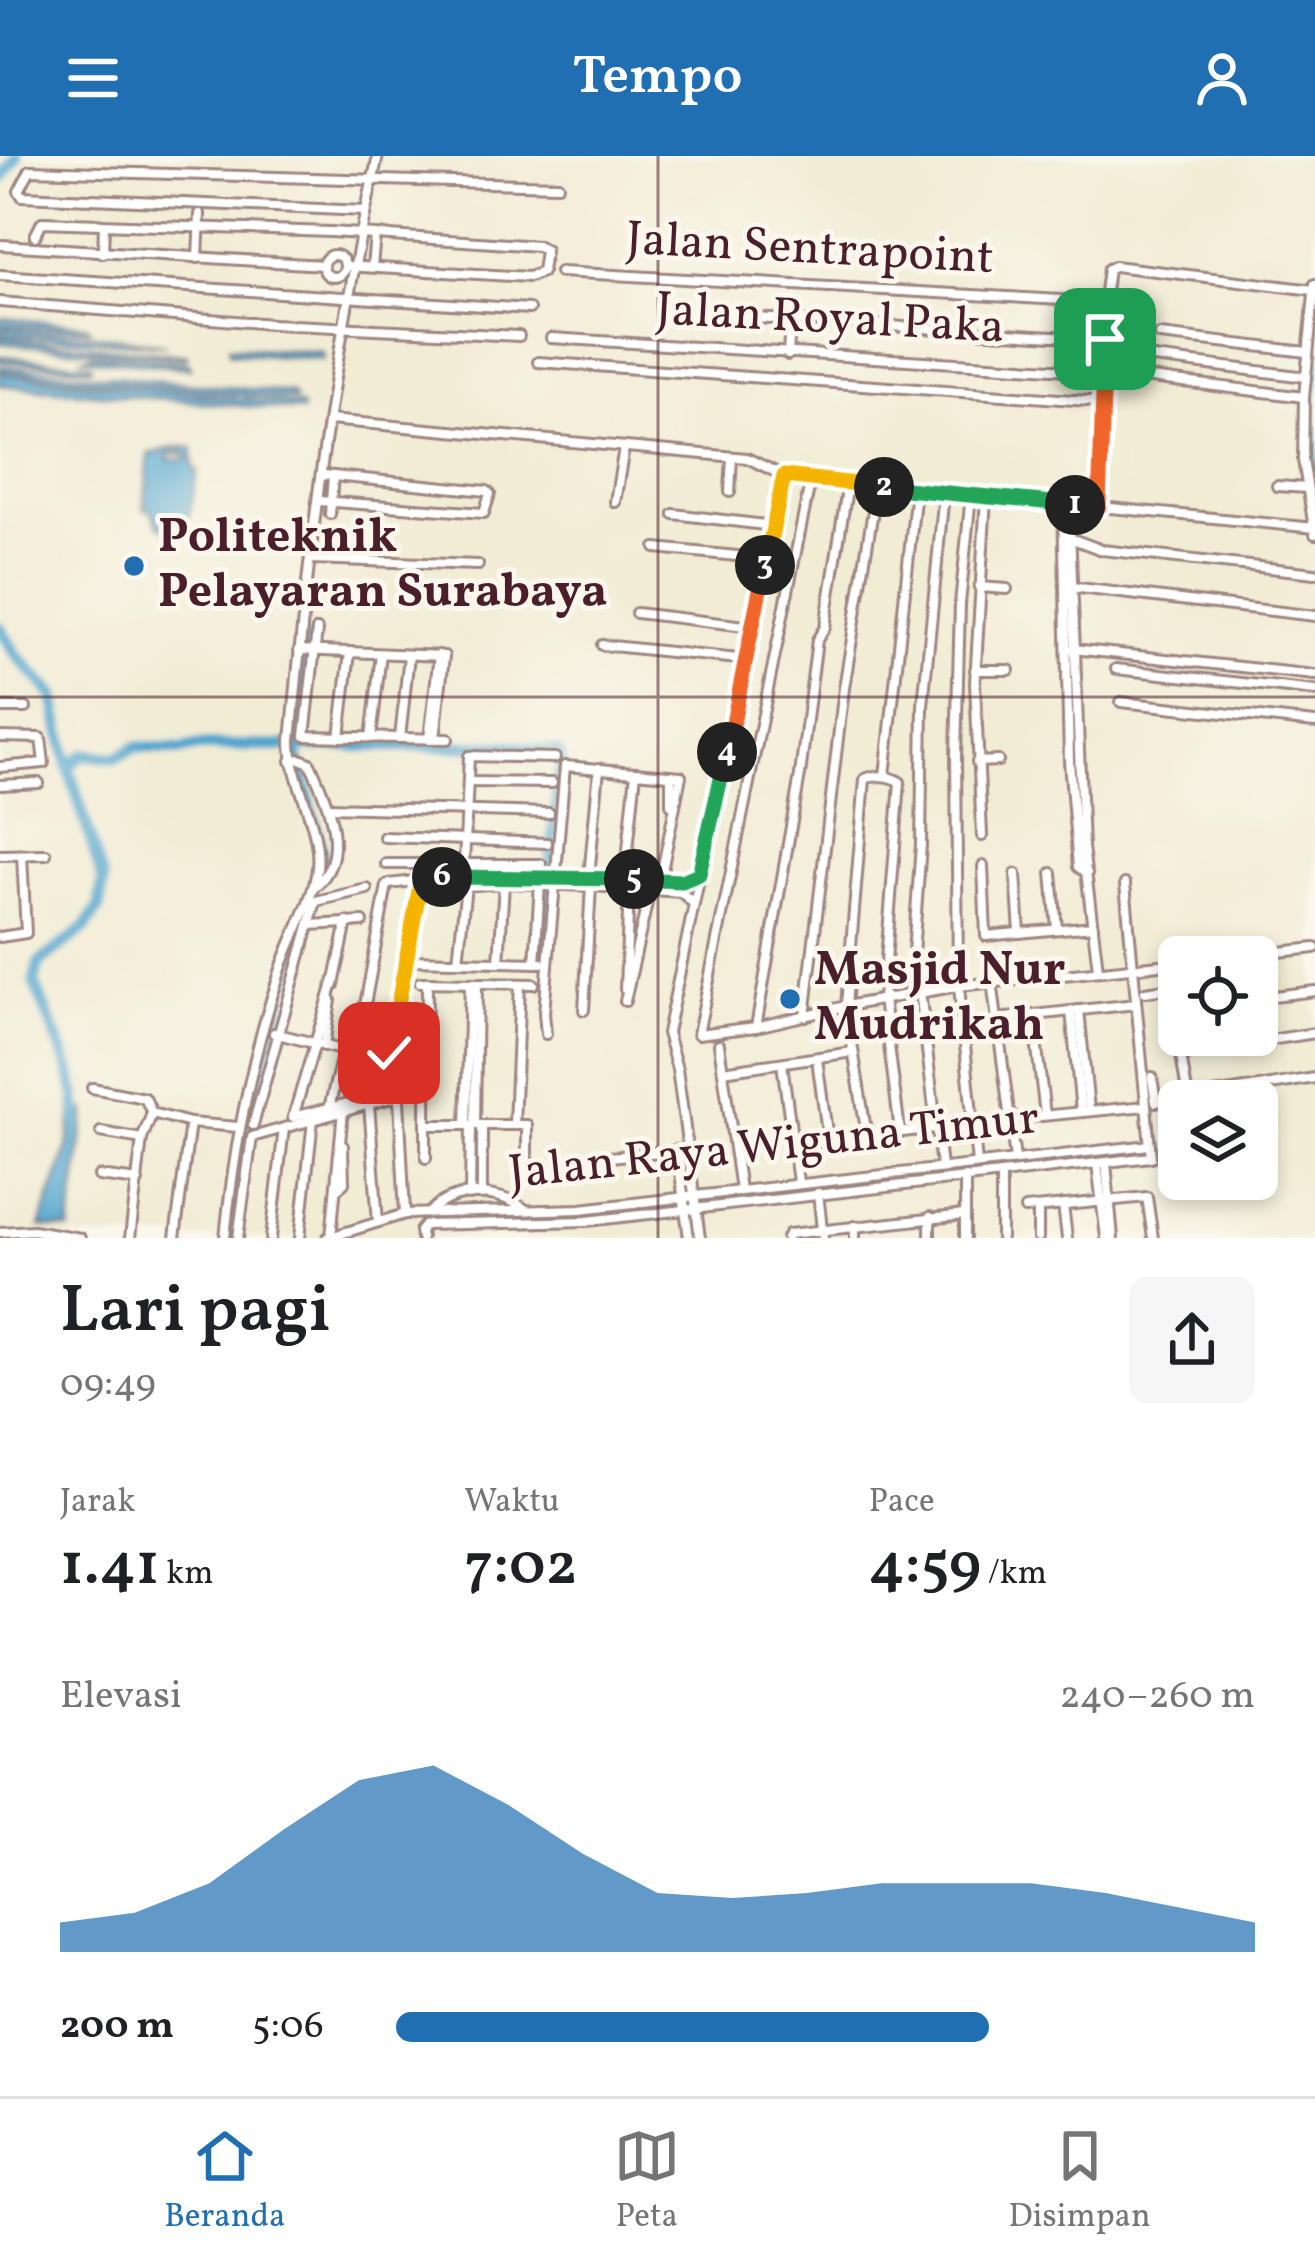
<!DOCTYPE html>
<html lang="id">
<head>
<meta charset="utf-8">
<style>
  :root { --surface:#fff; --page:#f6f6f6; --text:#202124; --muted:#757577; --line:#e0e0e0; --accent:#1f6fb2 }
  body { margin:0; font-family:Vollkorn,serif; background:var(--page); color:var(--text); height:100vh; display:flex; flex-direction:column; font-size:45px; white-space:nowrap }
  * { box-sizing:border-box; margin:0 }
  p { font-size:39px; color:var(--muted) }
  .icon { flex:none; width:66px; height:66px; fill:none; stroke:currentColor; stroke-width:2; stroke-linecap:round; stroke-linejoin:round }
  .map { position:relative; height:1082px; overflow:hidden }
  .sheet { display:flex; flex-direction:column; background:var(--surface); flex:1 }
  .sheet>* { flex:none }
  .buttons { position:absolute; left:1158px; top:780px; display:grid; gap:24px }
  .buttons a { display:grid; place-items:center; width:120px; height:120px; border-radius:18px; background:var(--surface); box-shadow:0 6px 18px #0003; font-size:60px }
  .pin { position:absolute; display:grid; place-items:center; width:102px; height:102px; color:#fff; margin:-51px; border-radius:24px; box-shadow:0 6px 18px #0006 }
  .km { position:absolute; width:60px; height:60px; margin:-30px; border-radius:50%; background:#222; color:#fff; font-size:33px; line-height:60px; text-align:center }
  .round { display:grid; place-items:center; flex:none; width:126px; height:126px; border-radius:18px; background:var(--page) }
  .head { display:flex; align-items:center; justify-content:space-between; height:204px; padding:0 60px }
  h1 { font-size:66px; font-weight:600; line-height:90px }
  .metrics { display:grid; grid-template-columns:repeat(3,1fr); gap:18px; height:204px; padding:12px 60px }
  .metrics div { display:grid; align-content:center }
  .metrics b { font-size:60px; font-weight:600 }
  .metrics small { font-size:33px; font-weight:400 }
  .metrics p { font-size:33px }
  .chart { height:336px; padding:24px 60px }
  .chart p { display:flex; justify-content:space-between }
  .chart svg { width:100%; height:216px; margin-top:12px; fill:var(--accent); opacity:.7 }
  ul { padding:0 60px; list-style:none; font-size:39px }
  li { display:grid; grid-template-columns:192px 144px 1fr; align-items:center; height:90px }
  li i { height:30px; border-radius:15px; background:var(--accent) }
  header { display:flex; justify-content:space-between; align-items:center; height:156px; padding:0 60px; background:var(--accent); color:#fff; font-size:54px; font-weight:600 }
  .menu { display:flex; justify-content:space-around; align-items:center; height:168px; border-top:3px solid var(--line); background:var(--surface); font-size:33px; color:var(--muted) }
  .menu a { display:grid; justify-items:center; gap:6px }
  .menu .selected { color:var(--accent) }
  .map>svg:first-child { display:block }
</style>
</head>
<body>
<header><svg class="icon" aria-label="menu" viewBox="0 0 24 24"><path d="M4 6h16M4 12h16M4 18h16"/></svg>Tempo<svg class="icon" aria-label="person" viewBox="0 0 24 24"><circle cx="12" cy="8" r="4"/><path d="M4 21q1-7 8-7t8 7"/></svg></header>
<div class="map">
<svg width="1315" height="1082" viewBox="0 0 1315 1082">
  <rect width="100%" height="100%" fill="#fbf7ec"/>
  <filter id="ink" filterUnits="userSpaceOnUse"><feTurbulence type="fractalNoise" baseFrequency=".00833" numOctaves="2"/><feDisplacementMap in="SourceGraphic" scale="24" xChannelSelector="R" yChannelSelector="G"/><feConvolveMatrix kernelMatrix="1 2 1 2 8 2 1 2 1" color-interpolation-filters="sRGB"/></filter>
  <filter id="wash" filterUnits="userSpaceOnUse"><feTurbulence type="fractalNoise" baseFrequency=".004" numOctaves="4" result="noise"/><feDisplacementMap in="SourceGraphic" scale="48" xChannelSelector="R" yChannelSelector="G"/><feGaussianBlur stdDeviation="2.7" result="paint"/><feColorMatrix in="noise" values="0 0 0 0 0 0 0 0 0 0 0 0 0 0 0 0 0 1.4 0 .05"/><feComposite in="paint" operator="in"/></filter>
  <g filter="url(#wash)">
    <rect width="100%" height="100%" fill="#f1ecd4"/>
    <g fill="#52a6ce" stroke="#4e627c" stroke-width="3">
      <path d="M0,162L86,169L90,174L0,169Z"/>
      <path d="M0,172L117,181L166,189L0,178Z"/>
      <path d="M0,181L187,199L186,202L0,187Z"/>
      <path d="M229,191L322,196L323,203L230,197Z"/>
      <path d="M92,198L188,207L190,212L83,202Z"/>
      <path d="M0,200L91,208V212L0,205Z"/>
      <path d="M0,210L291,237L295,244L0,215Z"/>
      <path d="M0,218L283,247L301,250L302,255L0,229Z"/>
      <path d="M177,291V298H169L168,303L188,304V299H181V291L193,292L194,313L198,314L189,361L170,376L158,369L152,355L144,353L149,298Z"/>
      <path d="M86,954L70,1074L40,1071L68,991L72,958Z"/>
    </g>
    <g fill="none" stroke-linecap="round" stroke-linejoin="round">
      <g stroke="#52a6ce" stroke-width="12">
        <path d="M0,25L17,0"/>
        <path d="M1315,204L1310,256L1315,329"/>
        <path d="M0,471L15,497L54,540L68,610L103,724L99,752L84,773L39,807L34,826L69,912L76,941L77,969"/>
        <path d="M307,483L295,591L323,699L318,723"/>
        <path d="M68,610L84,598L115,602L136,591L181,594L200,590H509L558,596L561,600L542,801"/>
        <path d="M232,1082L244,974L303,765"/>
      </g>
    </g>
  </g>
  <g filter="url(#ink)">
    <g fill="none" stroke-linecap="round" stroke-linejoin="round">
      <g stroke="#9e8680" stroke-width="14">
        <g id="minor">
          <path d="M365,55L22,40L19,35L30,14L558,29"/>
          <path d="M35,80L42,66L331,76L538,90L545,94L542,116L529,121L345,110"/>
          <path d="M2,89L323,109"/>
          <path d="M103,97L104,69"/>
          <circle cx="334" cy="110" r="11"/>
          <path d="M198,102L200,58"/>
          <path d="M372,111L375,79"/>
          <path d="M560,116L1097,146L1104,143L1108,113L1114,110L1314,134"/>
          <path d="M0,119L529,153"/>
          <path d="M1315,128L1304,241L1303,304L1315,378"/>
          <path d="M0,146L273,168L519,180"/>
          <path d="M754,162L1105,183"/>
          <path d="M1160,179L1307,196"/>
          <path d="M551,182L1102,216L1304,241"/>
          <path d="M1105,196L1306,221"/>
          <path d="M788,199L790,165"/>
          <path d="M538,206L1103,246"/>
          <path d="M329,264L747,302L784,320L1315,372"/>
          <path d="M811,322L698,878L756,871L846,850L958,830L1179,807"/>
          <path d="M1277,330L1307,332"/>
          <path d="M730,336L732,301"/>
          <path d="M971,339L960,448L956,600L958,821L977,1007"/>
          <path d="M320,345L484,357L490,338L487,335L323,319"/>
          <path d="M615,346L624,292"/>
          <path d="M1063,348L1069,605L1078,711L1087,717"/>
          <path d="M1069,349L1083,691L1098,813"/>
          <path d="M1099,351L1106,169"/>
          <path d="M330,358L333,320"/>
          <path d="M674,358L773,370"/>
          <path d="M1070,382L1102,394L1315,417"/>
          <path d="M656,392L767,403"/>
          <path d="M312,403L478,409"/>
          <path d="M979,431L1007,433"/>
          <path d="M1071,431L1315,460"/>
          <path d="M636,457L754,471"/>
          <path d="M317,474L305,580L448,583"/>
          <path d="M602,489L748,504"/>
          <path d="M1073,493L1315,519"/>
          <path d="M299,494L444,500L435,583"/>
          <path d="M1116,513L1315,535"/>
          <path d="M975,514H1009"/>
          <path d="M1121,546L1315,567"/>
          <path d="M0,552H26"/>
          <path d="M0,581L41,582L44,607L0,611"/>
          <path d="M340,581L350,496"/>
          <path d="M371,582L381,498"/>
          <path d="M400,582L409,499"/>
          <path d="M429,583L439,499"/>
          <path d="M291,605L300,603L310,607C326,643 353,701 314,731"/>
          <path d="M977,606L998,605"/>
          <path d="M885,620L916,334"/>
          <path d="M468,626L552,627"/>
          <path d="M0,629L39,627"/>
          <path d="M671,648V619"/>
          <path d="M328,651L549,657"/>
          <path d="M982,680L975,527L986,341"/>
          <path d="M384,681L547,687"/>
          <path d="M0,699L46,698"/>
          <path d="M386,708H541"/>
          <path d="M464,709L469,600L555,602"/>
          <path d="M983,710L986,780L1093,770"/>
          <path d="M1052,717L1057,773"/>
          <path d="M1016,718L1020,777"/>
          <path d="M589,721L599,612"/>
          <path d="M625,723L636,616"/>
          <path d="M421,724L390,896L361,892L358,887L387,729L389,728C487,715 583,724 682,725L699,719"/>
          <path d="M420,733L504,727L591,730L681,736L693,747"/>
          <path d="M310,769L363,766"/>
          <path d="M0,781L26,777L22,699"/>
          <path d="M1235,801L1315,792"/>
          <path d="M409,804L541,807"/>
          <path d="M458,805L466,729"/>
          <path d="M499,806L504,727"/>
          <path d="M535,807L540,727"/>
          <path d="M334,824L293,961L361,944L372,901"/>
          <path d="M992,825L1015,1003"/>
          <path d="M420,826L534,828"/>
          <path d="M334,829L347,766"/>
          <path d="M625,833L629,733"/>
          <path d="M1170,833L1188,942L1315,922"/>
          <path d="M920,835L941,1011"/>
          <path d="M1145,836L1179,831"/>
          <path d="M910,838L921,689L923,549L944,337"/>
          <path d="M1257,842L1315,835"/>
          <path d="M625,845L650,734"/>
          <path d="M584,854L591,730"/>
          <path d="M1079,854L1089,954"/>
          <path d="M1071,855L1081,955"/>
          <path d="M1033,859L1045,959"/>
          <path d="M805,860L844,532L877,330"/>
          <path d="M997,863L1136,848"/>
          <path d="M756,871L800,619L817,484L825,471L848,327"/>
          <path d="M274,877L401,909L404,926"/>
          <path d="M546,878L544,857L565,610L681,620L660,725"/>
          <path d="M719,888L740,1034"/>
          <path d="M324,890L331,844"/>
          <path d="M1180,898L1315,877"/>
          <path d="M817,903L828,984"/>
          <path d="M782,907L798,1026"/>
          <path d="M723,915L853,896"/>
          <path d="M1152,921L1156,946L1188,942"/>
          <path d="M92,932L145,942L152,957L190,967L238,971"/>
          <path d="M369,948L378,1066"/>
          <path d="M329,952L343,895"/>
          <path d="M1010,963L1146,950"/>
          <path d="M253,969L316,745L367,733"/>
          <path d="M426,969L427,826"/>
          <path d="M466,969L470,827"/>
          <path d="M475,969L477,827"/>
          <path d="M514,969L520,828"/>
          <path d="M101,976L142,983"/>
          <path d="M867,980L846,850L865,623C875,618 891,620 900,626L883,843L900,975"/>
          <path d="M794,989L936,972"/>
          <path d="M677,994L689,1082"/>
          <path d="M426,1002V969H527V1010"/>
          <path d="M600,1002L679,994"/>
          <path d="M1106,1007L1113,1082"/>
          <path d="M1097,1008L1106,1082"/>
          <path d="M1001,1018V1082"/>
          <path d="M99,1020L138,1025"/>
          <path d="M336,1034L344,1027L343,990"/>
          <path d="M818,1037L823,1082"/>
          <path d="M470,1039L471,969"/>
          <path d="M482,1039V969"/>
          <path d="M1063,1049L1067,1082"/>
          <path d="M1038,1052V1082"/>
          <path d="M1025,1053L1147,1041L1153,1082"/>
          <path d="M430,1056C453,1031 500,1034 526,1054"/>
          <path d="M0,1076L33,1074L80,1082"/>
          <path d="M331,1081L343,955"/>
          <path d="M130,1082L142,983L152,957"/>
          <path d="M175,1082L190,967"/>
          <path d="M225,1082C234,990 251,901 281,813C291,782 310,751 316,719C325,674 291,630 291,585C308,390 334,190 378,0"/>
          <path d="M238,1082L252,981L395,941L399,944L405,1058"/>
          <path d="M271,1082L284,972"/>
          <path d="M300,1082L313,964"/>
          <path d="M327,1082L405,1058L580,1053L1150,989"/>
          <path d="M421,1082L420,1075L425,1069L587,1065L1151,1001L1125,728"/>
          <path d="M700,1082L677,913L667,877L784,320"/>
          <path d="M787,1082L789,1078L965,1059"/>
          <path d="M855,1082V1070"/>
          <path d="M930,1082V1061"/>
          <path d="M965,1082V1021"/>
        </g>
      </g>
      <use href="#minor" stroke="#fff" stroke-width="8"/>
    </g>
  </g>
  <g fill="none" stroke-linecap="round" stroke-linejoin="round" filter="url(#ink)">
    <g stroke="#fff" stroke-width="24">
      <path id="split-1" d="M1075,349L1099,351L1105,183"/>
    </g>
    <g stroke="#fff" stroke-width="24">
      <path id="split-2" d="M884,331L1075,349"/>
    </g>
    <g stroke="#fff" stroke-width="24">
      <path id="split-3" d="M765,409L784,320L884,331"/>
    </g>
    <g stroke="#fff" stroke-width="24">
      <path id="split-4" d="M727,596L765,409"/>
    </g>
    <g stroke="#fff" stroke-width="24">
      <path id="split-5" d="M634,723L682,725L699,718L727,596"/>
    </g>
    <g stroke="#fff" stroke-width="24">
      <path id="split-6" d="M442,721L634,723"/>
    </g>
    <g stroke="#fff" stroke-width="24">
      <path id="split-7" d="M389,897L421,724L442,721"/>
    </g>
    <use href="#split-1" stroke="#f0652b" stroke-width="15"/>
    <use href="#split-2" stroke="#22a559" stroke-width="15"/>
    <use href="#split-3" stroke="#f5b400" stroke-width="15"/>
    <use href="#split-4" stroke="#f0652b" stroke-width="15"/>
    <use href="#split-5" stroke="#22a559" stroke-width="15"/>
    <use href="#split-6" stroke="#22a559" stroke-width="15"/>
    <use href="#split-7" stroke="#f5b400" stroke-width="15"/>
  </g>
  <path fill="none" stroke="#4a1f2b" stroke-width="3" stroke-opacity="0.55" d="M658,0V1082M0,541H1315"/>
  <g fill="#1f6fb2" stroke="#fbf7ec" stroke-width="4.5">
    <circle cx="134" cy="410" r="12"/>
    <circle cx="790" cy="843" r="12"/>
  </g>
  <g text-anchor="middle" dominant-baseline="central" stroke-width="10" stroke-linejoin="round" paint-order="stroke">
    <g font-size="48" fill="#4a1f2b" stroke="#fbf7ec">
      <text transform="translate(810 94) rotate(3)">Jalan Sentrapoint</text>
      <text transform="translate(830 164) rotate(3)">Jalan Royal Paka</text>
      <text transform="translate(774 991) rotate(-6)">Jalan Raya Wiguna Timur</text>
    </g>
    <g font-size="48" font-weight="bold" fill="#4a1f2b" stroke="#fbf7ec" text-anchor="start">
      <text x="158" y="382">Politeknik<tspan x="158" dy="55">Pelayaran Surabaya</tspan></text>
      <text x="814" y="815">Masjid Nur<tspan x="814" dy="55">Mudrikah</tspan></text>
    </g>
  </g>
</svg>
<div class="buttons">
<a><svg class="icon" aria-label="locate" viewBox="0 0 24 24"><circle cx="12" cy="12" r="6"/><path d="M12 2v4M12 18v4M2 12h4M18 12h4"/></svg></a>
<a><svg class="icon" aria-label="layers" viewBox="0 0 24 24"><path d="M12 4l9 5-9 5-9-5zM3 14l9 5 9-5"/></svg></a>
</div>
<div class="pin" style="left:1105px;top:183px;background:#1e9e55"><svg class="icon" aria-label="arrive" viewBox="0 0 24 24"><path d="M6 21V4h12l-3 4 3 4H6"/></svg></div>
<div class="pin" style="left:389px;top:897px;background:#d93025"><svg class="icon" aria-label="check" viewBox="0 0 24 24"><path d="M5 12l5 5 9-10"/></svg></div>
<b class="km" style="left:1075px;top:349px">1</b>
<b class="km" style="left:884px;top:331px">2</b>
<b class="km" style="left:765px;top:409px">3</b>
<b class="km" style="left:727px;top:596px">4</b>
<b class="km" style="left:634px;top:723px">5</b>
<b class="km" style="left:442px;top:721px">6</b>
</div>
<section class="sheet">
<div class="head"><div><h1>Lari pagi</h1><p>09:49</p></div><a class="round"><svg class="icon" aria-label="share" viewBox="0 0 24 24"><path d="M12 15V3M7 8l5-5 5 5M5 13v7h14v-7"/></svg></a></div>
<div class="metrics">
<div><p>Jarak</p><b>1.41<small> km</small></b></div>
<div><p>Waktu</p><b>7:02</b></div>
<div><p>Pace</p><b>4:59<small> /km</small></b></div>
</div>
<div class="chart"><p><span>Elevasi</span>240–260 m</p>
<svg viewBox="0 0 160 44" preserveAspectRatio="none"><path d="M0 44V38L10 36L20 30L30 19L40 9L50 6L60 14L70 24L80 32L90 33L100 32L110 30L120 30L130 30L140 32L150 35L160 38V44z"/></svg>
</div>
<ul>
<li><b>200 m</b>5:06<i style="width:69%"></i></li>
</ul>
</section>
<nav class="menu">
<a class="selected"><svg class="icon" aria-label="home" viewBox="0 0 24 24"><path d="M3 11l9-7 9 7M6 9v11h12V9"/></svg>Beranda</a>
<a><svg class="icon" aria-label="map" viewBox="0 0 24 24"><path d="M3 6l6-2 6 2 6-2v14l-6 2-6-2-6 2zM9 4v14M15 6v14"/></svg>Peta</a>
<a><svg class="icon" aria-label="saved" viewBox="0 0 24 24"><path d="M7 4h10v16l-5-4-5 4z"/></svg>Disimpan</a>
</nav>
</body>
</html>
